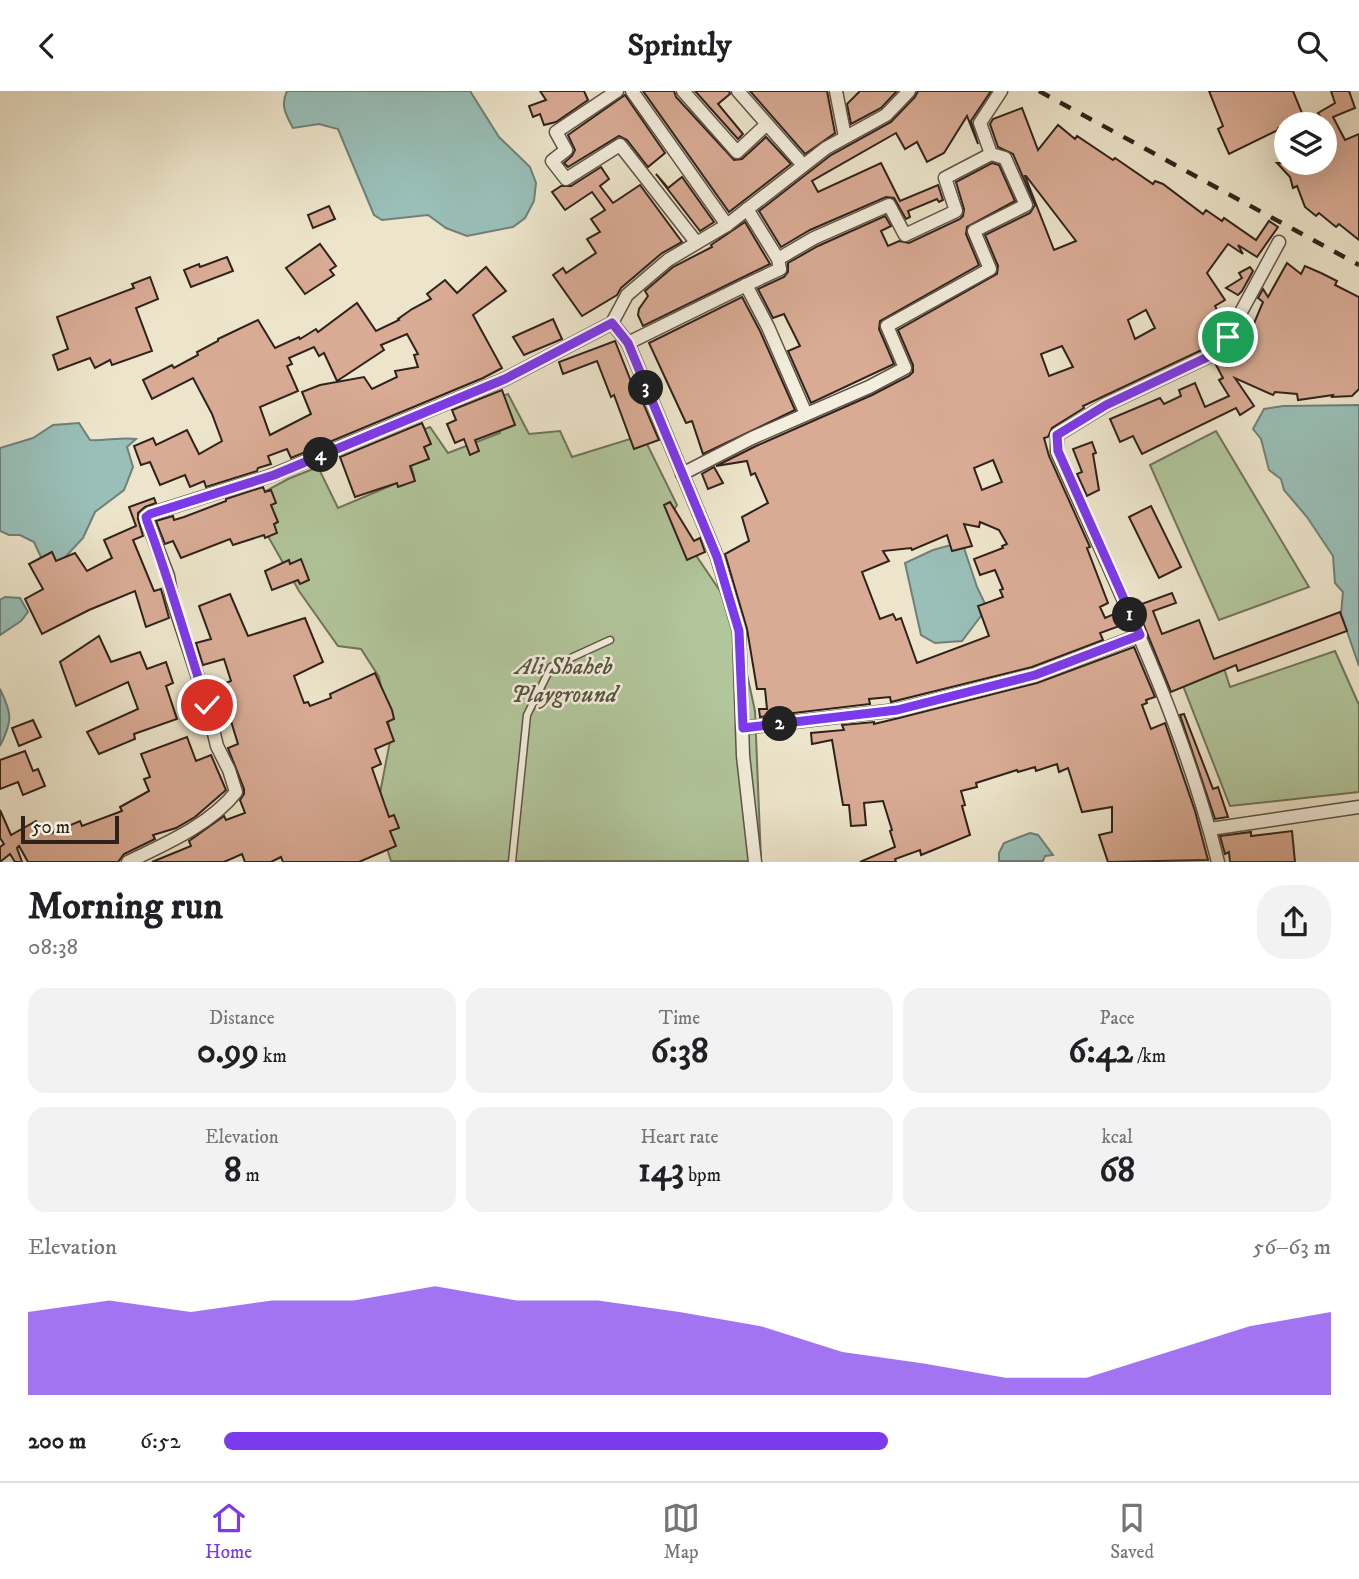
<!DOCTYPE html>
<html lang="en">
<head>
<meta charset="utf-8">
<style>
  :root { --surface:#fff; --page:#f2f2f2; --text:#202124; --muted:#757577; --line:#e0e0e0; --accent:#7c3aed }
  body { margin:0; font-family:"IM FELL DW Pica",serif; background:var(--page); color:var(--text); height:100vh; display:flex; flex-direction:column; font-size:26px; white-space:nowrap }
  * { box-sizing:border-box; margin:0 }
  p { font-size:23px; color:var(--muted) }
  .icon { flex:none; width:38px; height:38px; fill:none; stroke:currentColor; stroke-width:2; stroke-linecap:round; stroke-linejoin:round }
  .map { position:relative; height:771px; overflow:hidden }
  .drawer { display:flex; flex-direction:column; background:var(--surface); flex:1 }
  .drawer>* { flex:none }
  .controls { position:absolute; left:1274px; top:21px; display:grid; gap:14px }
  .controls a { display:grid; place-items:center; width:63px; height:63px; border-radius:50%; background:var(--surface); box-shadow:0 7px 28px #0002; font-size:35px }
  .scale { position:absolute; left:21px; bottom:18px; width:98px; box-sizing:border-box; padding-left:7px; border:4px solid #2f221b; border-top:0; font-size:19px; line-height:24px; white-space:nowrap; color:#2f221b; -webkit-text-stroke:5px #f3eedd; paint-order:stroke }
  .pin { position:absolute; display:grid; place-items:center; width:60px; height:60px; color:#fff; margin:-30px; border:4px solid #fff; border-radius:50%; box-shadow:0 2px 7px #0007 }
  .km { position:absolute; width:35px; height:35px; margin:-18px; border-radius:50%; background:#222; color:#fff; font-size:19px; line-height:35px; text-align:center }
  .round { display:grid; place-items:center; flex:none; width:74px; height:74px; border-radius:28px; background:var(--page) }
  .headline { display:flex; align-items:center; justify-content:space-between; height:119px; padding:0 28px }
  h1 { font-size:38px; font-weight:700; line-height:52px }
  .metrics { display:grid; grid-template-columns:repeat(3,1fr); gap:10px; height:119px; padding:7px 28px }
  .metrics div { display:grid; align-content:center; border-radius:18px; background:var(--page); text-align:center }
  .metrics b { font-size:35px; font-weight:700 }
  .metrics small { font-size:19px; font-weight:400 }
  .metrics p { font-size:19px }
  .chart { height:196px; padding:14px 28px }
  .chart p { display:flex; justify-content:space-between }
  .chart svg { width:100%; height:126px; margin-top:7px; fill:var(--accent); opacity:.7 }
  ul { padding:0 28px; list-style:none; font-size:23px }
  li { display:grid; grid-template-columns:112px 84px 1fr; align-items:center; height:52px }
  li i { height:18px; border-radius:9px; background:var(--accent) }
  header { display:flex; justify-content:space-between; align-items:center; height:91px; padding:0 28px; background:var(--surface); font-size:32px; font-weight:700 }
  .dock { display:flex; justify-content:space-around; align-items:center; height:98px; border-top:2px solid var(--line); background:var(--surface); font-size:19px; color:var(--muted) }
  .dock a { display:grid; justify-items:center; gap:4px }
  .dock .on { color:var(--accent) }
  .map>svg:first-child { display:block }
</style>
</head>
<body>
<header><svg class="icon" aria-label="back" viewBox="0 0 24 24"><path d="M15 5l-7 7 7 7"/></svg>Sprintly<svg class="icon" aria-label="search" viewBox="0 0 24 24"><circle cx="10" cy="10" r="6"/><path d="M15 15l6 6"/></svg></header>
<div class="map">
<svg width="1359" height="771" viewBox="0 0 1359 771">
  <rect width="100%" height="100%" fill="#ede5cb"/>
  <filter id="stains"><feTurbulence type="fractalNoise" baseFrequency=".00286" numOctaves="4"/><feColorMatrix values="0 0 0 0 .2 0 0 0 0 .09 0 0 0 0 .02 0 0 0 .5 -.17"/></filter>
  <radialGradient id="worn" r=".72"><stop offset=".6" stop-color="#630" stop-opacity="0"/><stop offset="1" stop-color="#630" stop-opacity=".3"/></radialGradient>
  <g fill="#b2c69c" stroke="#70745c" stroke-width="2">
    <path d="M508,303L529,343L560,340L572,366L630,348L647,353L677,414L670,426L733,519L755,620L761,770H391L376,723L391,645L379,586L361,558L338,555L299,500L265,440L264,401L288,388L318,376L338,417L414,385L403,347L430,336L448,362L500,342L487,311Z"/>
    <path d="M1216,340L1309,496L1219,529L1150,374Z"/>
    <path d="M1335,560L1359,614V701L1230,715L1182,592L1224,577L1230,596Z"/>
  </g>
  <g fill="#99bfb8" stroke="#6f8079" stroke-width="2">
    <path d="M287,0H470L499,46L530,76L536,92L534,110L525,127L513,136L467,145L446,137L428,124L382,129L374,124L338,38L319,33L293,37C286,24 280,14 287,0Z"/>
    <path d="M1359,314V575L1341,523L1343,501L1335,492L1333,465L1307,426L1284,399L1281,388L1269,379L1261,348L1253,338L1264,318L1283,315Z"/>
    <path d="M79,332L90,349C106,350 121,346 136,348L127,356L133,376L124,399L95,421L83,447L56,476L45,475L34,451L20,444H9L0,440V357L33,347L53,334Z"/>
    <path d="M962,451L977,496L987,517L962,550L935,552L921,544L905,472L933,459Z"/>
    <path d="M5,506L20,507L28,521L21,530L0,544V509Z"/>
    <path d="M0,598C12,623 13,629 0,655Z"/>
    <path d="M1030,742L1038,744L1053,764L1045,765L1043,770H999V762L1004,752Z"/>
  </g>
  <g fill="#d9ab95" stroke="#2f221b" stroke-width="2" fill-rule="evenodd">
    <path d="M540,0H584L588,9L556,31L544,34L540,23L533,26L529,15L546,9Z"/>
    <path d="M643,0H674L676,6L734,69L742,68L766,46L791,73L729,121Z"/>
    <path d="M695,0H729L730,3L718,13L743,43L738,48Z"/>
    <path d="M750,0H827L835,42L805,63Z"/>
    <path d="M860,0H897L881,17L851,33L847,13Z"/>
    <path d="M918,0H991L971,30L978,53L967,25L944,62L927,71L917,51L905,58L896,42L812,90L818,101L881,72L900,110L938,94L943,109L939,111L937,108L908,120L910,126L906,128L894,107L886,106L810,139L781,156L759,120L831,64L891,31L915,6Z"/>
    <path d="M1209,0H1293L1304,27L1278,37V39L1229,63L1218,38L1223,35Z"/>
    <path d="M1331,0H1349L1355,17L1333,26L1345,49L1359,43V149L1339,133L1336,136L1319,122L1316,125L1305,116L1297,95L1293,97L1290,86L1277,72H1325V33L1318,22L1335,12Z"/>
    <path d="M625,4L665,62L648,76L627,49L619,45L568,76L564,72L572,65L575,59L568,44Z"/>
    <path d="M1022,17L1038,59L1058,34L1075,48L1077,45L1113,69L1115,67L1153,93L1155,90L1163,93L1203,123L1206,119L1222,130L1224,127L1256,149L1269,130L1278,136L1257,166L1238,154L1243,163L1228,153L1207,182L1225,209L1215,215L1223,231L1201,242L1208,256L1083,315L1084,317L1052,337L1048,346L1044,347L1049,365L1090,456L1087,457L1108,512L1100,516L1105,527L1119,521L1125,533L1100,542L1103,549L1032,576L895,610L891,611L890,606L869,608L870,613L760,626L759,618H767L765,598H757L747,538L725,463L749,450L742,426L768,412L755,382L751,384L747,370L716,375L756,355L872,304L909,285L913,281V274L898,239L997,183L998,175L985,144L1030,122L1035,114L1013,63L998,56L990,33L993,28ZM1025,85H1026L1076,150L1054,159ZM1146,219L1155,237L1135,248L1128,229ZM1062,255L1073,276L1049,285L1041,263ZM993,369L1002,391L982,399L974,377ZM980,431L999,439L1007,453L1002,455L1003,457L974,468L980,484L995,479L1003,498L1000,499L1003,506L978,515L989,545L917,572L901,527L896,529L893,523L880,528L862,481L889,470L883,460L911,457L912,459L947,444L952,460L972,455L964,433L979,436Z"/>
    <path d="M992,72L999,74L1015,110L967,136L966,143L979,174L880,230L879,238L894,273L811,312L788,260L800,255L784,223L773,227L758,198L784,186L788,181V172L818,155L885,125L891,135L881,140L888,155L899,150L909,152L960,128L963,125L964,118L956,91Z"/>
    <path d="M601,76L609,88L600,95L613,112L640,94L682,151L662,162L621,197L617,204L582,225L553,184L563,177L566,182L596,162L587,148L600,141L591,128L605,119L592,101L565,119L552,101L561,95H571Z"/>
    <path d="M656,83L668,97L682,86L714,131L700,140Z"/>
    <path d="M329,115L335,128L313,137L308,124Z"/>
    <path d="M745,131L770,173L643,235L638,224L639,218L648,205L645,200L673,176L712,156L711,154Z"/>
    <path d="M320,153L336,175L330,179L334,184L305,203L286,177Z"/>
    <path d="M227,166L233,180L191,196L184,179L199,173L200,176Z"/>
    <path d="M1287,172L1301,183L1305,175L1321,182L1337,190L1335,194L1359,206V298L1352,305L1332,306L1333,304L1298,309L1297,303L1275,301L1273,304L1235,287L1254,315L1240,324L1236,317L1142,363L1133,345L1120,351L1110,328L1160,307L1164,313L1181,305L1179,299L1195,292L1205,316L1229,305L1219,289L1223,287L1215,272L1222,268L1227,275L1247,249L1263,211L1258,207L1263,198L1268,206Z"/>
    <path d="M486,176L506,200L473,224L502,277L483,287L291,367L287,358L268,365L271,373L258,377L257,380L206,396L204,390L190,396L185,384L160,394L150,371L141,374L134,355L153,347L156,354L187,339L199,363L222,350L212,323L193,287L152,308L143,289L172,274L174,277L198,264L197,261L218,250V248L258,229L275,257L299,246L300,248L316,238L318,241L357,212L376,240L399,229L398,228L412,218L431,208L427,203L445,189L457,202ZM407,243L418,263L414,264L418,276L395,280L397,286L372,298L364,286L320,294L302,301L311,323L270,344L260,316L298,300L287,275L292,273L289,267L314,256L319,265L324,262L337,290L384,259L381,254Z"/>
    <path d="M1250,176L1253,180L1242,200L1238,204L1226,197L1242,187L1239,182Z"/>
    <path d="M150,186L158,208L136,217L152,260L112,274L110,269L95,277L90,267L58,279L53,264L68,258L57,226L134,197L132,193Z"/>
    <path d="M742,206L760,240L795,319L703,363L692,330L686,332L649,252Z"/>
    <path d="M553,228L562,248L524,264L513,246Z"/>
    <path d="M615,250L638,308L641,307L659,349L634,358L614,304L611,306L597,270L563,283L559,271Z"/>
    <path d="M502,299L515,334L475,349L479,360L470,364L464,348L455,352L447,333L456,329L452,319Z"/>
    <path d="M422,332L431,353L424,356L429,368L410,375L415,390L398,396L397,392L355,406L340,366Z"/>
    <path d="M1092,351L1096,362L1093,363L1099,399L1087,405L1077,383L1082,381L1073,358Z"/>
    <path d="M714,376L723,392L708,398L702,383Z"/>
    <path d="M263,396L265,401L271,399L276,412L271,414L278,431L274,433L277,442L265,447L264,444L233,454L230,448L181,467L173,450L165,453L156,430L173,425L174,429L184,426L226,410V408Z"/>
    <path d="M154,407L156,412L145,416L138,422V428L143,445L133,449L154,500L161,498L169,527L146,536L135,500L89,519L42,543L25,508L43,498L29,473L52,461L56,470L75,462L87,480L112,467L104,449L136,435L129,416Z"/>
    <path d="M670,411L694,450L700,447L705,461L687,469L664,414Z"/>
    <path d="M1151,415L1181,476L1159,487L1129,426Z"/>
    <path d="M301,468L309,489L300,493L298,489L272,499L265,480L289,469L290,473Z"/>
    <path d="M1172,502L1176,512L1153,520L1162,543L1199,529L1214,568L1340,521L1347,540L1238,580L1236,574L1171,601L1136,515Z"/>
    <path d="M230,503L248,545L305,527L323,571L294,585L304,612L308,611L310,615L331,607L330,603L375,582L392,619L394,628L387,631L394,650L375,658L381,673L372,677L389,726L394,724L399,737L390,740L396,755L359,771H283L281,766L271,771H245L242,763L224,771H152L191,755L189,750L224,725L226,729L245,722L240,709L244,703V698L228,657L238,653L220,594L231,590L224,568L203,574L196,552L211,548L199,515Z"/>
    <path d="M99,545L111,571L140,561L147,578L166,571L173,592L166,595L177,628L134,643L135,648L99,663L87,641L138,618L128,591L76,615L60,571Z"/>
    <path d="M1134,556L1155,606L1146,609L1147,612L1142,614L1151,638L1165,632L1195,720L1208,769L1108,771L1099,744L1112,741V716L1082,721L1068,677L1059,681L1057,673L1036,680L1035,676L1018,681L1017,679L976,692L977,696L961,700L965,714L962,715L970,744L921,764L920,759L895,768L896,771H860L895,756L890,740L892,739L883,710L864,712L866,734L851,735L849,714H843L832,649L812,653L811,642L844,639L842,634L874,631V633L899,627L1037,592Z"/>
    <path d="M1184,623L1213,698L1218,696L1228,726L1215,728L1180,624Z"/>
    <path d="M33,629L41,646L19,655L12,637Z"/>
    <path d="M187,646L196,670L211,664L226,699L195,726L176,737L153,744L155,748L124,763L118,771H28L19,755L17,757L22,771H15L10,763L0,771V756L4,753L0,747V719L11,744L36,730L47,744L80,730L82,735L122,720L120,716L149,700L144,688L150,686L141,663Z"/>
    <path d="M25,660L33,680L38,678L45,695L23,704L18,691L0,698V669Z"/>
    <path d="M1292,740L1295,771H1230L1229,761L1225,763L1220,745L1251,741V745Z"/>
  </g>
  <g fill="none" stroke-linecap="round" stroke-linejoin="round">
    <g stroke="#5e5347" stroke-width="9">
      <path id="service" d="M512,771L527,624L551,576L610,549"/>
    </g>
    <g stroke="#5e5347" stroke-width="15">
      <g id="minor">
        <path d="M617,0L556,41L566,59L552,70L566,88L620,54L696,151"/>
        <path d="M632,0L727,134"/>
        <path d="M683,0L737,61L767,33"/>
        <path d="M738,0L803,74"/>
        <path d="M836,0L845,46"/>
        <path d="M747,118L778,168"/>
        <path d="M746,194L780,178L778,168L814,147L889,114L905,144L956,120L945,87L991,63"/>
        <path d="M612,232L628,252L717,466L739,540L743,665L755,771"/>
        <path d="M628,252L746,194L768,236L806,323"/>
        <path d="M682,383L752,347L869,296L905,277L887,235L990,178L974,140L1026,114L1005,67L991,63L980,32L1001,0"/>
        <path d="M743,637L897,619L1035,584L1140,544"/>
        <path d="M1210,738L1359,716"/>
        <path d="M128,771C165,753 210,734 236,701L229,679L217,655L207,614L172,507L168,485L147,430L146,426L150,423L273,384L505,288L612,232L627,204L668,169L727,134L826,57L886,24L909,0"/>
        <path d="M1218,771C1182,627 1117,495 1057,361V344L1106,314L1216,262L1228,245L1279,151"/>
      </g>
    </g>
    <use href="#service" stroke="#f3eedd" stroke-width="6"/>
    <use href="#minor" stroke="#f3eedd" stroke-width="12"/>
    <path stroke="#2f221b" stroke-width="4.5" stroke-dasharray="12 12" stroke-linecap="butt" d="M1039,0L1359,174"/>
  </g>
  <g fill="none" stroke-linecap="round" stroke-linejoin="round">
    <g stroke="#fff" stroke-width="14">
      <path id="route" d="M207,614C187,553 170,490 147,430L146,426L150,423L274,384L505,288L612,232L628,252L717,466L739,540L743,637L897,619L1035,584L1140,544L1058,360L1057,344L1106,314L1216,262L1228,246"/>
    </g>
    <use href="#route" stroke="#7c3aed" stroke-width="9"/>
  </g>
  <g text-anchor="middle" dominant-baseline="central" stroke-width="5" stroke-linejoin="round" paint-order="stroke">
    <g font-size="24" font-style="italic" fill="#565342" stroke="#f3eedd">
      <text x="564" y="576">Ali Shaheb<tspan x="564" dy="28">Playground</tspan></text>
    </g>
  </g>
  <rect width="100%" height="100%" filter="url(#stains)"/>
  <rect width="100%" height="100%" fill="url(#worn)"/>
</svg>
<div class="controls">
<a><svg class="icon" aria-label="layers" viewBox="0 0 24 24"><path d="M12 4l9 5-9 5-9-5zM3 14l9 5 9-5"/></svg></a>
</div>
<div class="scale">50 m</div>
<div class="pin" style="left:1228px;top:246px;background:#1e9e55"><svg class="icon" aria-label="arrive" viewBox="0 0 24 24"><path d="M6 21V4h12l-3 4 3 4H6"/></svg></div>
<div class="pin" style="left:207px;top:614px;background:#d93025"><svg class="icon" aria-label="check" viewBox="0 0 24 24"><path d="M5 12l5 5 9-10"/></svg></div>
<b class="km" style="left:1130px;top:524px">1</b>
<b class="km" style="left:780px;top:633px">2</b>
<b class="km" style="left:646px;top:297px">3</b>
<b class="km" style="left:321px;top:364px">4</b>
</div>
<section class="drawer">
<div class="headline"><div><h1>Morning run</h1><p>08:38</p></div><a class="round"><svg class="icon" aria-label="share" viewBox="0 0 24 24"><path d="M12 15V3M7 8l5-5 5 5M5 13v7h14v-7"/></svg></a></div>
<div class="metrics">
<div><p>Distance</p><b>0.99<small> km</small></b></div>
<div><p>Time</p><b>6:38</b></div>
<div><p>Pace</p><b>6:42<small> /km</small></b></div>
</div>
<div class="metrics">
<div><p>Elevation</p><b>8<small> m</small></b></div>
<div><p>Heart rate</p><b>143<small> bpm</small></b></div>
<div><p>kcal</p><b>68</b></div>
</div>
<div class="chart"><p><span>Elevation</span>56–63 m</p>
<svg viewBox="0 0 160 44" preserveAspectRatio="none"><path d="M0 44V15L10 11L20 15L30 11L40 11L50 6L60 11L70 11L80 15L90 20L100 29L110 33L120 38L130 38L140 29L150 20L160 15V44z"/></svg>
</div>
<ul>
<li><b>200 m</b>6:52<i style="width:60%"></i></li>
</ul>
</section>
<nav class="dock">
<a class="on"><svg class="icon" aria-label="home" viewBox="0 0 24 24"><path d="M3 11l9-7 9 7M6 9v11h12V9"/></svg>Home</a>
<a><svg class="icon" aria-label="map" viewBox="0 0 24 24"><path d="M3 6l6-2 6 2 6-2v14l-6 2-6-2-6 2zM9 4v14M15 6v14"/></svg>Map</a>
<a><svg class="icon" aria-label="saved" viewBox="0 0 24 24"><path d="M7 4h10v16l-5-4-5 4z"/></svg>Saved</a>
</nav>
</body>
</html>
